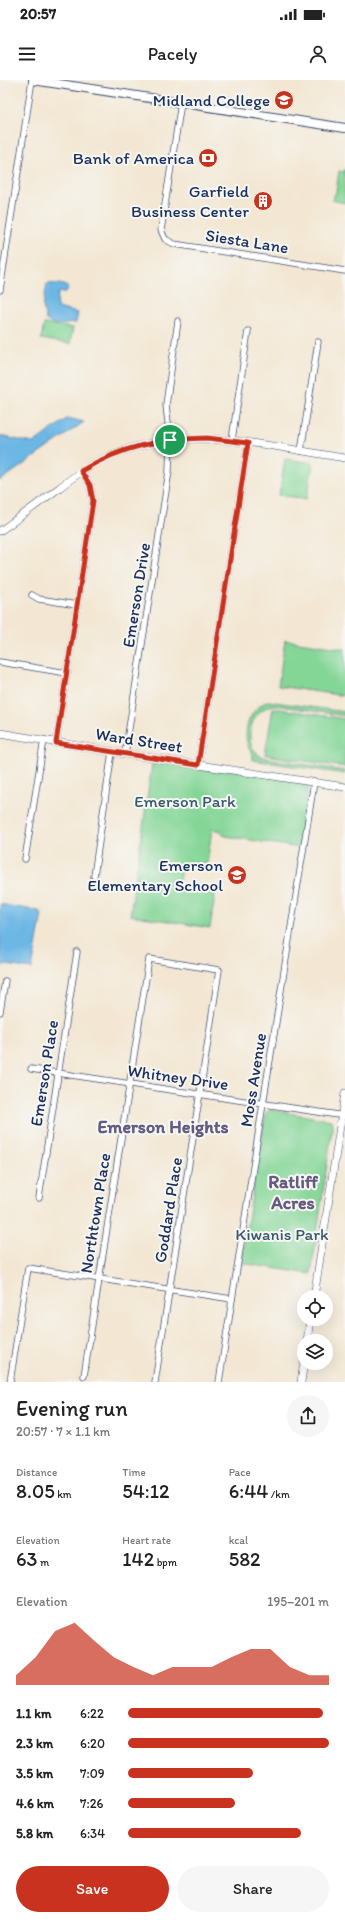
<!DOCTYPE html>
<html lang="en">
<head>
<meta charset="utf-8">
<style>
  :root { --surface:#fff; --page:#f6f6f6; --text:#222; --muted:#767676; --accent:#c8321e }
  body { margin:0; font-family:Itim,sans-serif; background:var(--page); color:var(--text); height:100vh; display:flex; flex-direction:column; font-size:15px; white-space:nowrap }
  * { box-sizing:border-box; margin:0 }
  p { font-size:13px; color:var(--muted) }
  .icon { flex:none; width:22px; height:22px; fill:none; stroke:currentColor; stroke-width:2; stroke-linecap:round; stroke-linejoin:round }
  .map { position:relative; height:1302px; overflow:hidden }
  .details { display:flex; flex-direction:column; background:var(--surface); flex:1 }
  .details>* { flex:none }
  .buttons { position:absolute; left:297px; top:1210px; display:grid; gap:8px }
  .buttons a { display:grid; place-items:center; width:36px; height:36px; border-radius:50%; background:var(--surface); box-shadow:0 4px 16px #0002; font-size:20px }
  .pin { position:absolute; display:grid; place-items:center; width:34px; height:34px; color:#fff; margin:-17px; border:2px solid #fff; border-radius:50%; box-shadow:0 1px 4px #0007 }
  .round { display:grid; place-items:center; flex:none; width:42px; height:42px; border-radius:21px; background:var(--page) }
  .head { display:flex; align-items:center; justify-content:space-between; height:68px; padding:0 16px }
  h1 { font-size:22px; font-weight:600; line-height:30px }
  .metrics { display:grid; grid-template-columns:repeat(3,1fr); gap:6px; height:68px; padding:4px 16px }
  .metrics div { display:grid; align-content:center }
  .metrics b { font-size:20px; font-weight:600 }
  .metrics small { font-size:11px; font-weight:400 }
  .metrics p { font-size:11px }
  .chart { height:112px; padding:8px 16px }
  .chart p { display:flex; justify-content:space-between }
  .chart svg { width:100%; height:72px; margin-top:4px; fill:var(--accent); opacity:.7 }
  .action { display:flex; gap:8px; margin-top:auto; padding:8px 16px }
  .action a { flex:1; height:46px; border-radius:24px; background:var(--accent); color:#fff; font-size:16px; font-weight:600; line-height:46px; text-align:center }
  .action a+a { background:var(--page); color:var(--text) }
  ul { padding:0 16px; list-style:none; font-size:13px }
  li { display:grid; grid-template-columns:64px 48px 1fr; align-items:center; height:30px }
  li i { height:10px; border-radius:5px; background:var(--accent) }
  .status { display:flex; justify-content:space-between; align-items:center; height:28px; padding:0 20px; background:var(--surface); direction:ltr }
  .status svg { height:11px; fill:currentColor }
  header { display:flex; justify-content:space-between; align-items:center; height:52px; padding:0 16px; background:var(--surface); font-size:18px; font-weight:600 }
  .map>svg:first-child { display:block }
</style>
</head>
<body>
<div class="status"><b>20:57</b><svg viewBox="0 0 49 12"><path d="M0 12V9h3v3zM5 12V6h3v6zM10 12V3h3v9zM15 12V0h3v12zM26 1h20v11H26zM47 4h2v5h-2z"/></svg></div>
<header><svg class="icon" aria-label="menu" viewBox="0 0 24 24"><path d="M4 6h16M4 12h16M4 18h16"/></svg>Pacely<svg class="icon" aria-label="person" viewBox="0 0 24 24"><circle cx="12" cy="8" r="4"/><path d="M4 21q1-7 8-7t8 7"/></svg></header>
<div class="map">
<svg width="345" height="1302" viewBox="0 0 345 1302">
  <rect width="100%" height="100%" fill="#f6f6f2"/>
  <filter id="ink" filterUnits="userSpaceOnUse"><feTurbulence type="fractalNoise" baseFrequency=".025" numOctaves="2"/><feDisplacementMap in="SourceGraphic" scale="8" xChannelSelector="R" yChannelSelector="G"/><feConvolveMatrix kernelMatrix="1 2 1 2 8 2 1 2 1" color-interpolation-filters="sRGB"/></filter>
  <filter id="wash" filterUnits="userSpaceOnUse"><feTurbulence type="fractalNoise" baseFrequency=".012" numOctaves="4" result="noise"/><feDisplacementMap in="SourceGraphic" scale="16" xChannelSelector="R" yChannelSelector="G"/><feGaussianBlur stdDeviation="0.9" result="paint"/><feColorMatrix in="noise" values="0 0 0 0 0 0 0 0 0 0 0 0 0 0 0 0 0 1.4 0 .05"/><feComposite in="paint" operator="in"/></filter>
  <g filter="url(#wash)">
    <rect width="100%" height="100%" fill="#f3e7d3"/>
    <g fill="#84d697" stroke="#50827a">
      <path d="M345,89V123L332,120L336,112L339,91L344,92Z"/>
      <path d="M44,244L73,248L70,264L41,259Z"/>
      <path d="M285,379L313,383L307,419L279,415Z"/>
      <path d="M285,560L345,569V616L278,606Z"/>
      <path d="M268,621L345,632V636L275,625C248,627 240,671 265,678L345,691V694L253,680C254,674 250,672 248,666C242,648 251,628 268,621Z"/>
      <path d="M273,628L345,639V687L265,675Z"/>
      <path d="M153,678L314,702L308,708L300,768L225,756L221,751L212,749L207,784L182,783L178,806L214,813L213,815H215L210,848L130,835Z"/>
      <path d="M269,1030L331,1040L333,1043L311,1194L241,1183L262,1053L266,1033Z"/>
    </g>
    <g fill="#6db7e5" stroke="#4473a2">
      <path d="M47,204C53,203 65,203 68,208L66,212L58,213L57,228L78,233L76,243C66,243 55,248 46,240L43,226Z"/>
      <path d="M68,338L84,342L0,401V356L33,363Z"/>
      <path d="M0,824L39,831L42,834L32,889L0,884Z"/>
    </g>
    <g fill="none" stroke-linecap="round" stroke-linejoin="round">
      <path stroke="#6db7e5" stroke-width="1.5" d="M0,892L2,885"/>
    </g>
  </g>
  <g filter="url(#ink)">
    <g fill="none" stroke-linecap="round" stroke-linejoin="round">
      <g stroke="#3b4b70" stroke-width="7">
        <g id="minor">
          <path d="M181,23L161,150L165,159L174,164L345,191"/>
          <path d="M0,210L32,0"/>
          <path d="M232,360L248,251"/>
          <path d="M301,371L318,262"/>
          <path d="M32,515L39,519L77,525"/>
          <path d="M0,582L67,593"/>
          <path d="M56,663L93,421L90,405L81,391"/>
          <path d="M125,674L169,391L170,360L166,325L178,241"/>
          <path d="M198,685L248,363"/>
          <path d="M25,779L44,660"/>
          <path d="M94,796L112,672"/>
          <path d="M0,932L5,901"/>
          <path d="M31,989L345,1036"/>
          <path d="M39,1118L77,872"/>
          <path d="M84,1296L149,879L219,890L155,1302"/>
          <path d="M10,1302L28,1188L232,1219"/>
          <path d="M219,1302L314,702"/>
        </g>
      </g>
      <g stroke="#3b4b70" stroke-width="8">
        <g id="tertiary">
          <path d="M0,451C20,437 39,423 59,408C72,398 86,387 101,380C179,341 264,366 345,378"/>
          <path d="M0,653L126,674L345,707"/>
          <path d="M314,1217L345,1013"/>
          <path d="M307,1261L310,1239"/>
          <path d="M301,1302L304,1282"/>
        </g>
      </g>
      <g stroke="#3b4b70" stroke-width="10">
        <path id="secondary" d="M33,0L345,48"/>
      </g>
      <use href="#minor" stroke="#fff" stroke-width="5.5"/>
      <use href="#tertiary" stroke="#fff" stroke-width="7"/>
      <use href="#secondary" stroke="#fff" stroke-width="8"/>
    </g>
  </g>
  <g fill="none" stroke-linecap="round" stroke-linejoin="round" filter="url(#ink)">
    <g stroke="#fff" stroke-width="8">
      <path id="route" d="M207,358L248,363L198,685L56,663L93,421L90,405L81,391C122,366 159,359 207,358Z"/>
    </g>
    <use href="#route" stroke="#c8321e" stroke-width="5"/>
  </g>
  <defs>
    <g id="university-disc" transform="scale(1)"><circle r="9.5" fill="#c8321e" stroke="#f6f6f2"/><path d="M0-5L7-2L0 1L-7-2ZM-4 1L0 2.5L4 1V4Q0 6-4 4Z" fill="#fff"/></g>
    <g id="bank-disc" transform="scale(1)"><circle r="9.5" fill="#c8321e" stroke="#f6f6f2"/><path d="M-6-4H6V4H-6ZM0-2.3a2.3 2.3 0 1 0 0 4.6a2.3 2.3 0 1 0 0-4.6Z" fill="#fff"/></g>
    <g id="building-disc" transform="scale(1)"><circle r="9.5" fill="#c8321e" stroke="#f6f6f2"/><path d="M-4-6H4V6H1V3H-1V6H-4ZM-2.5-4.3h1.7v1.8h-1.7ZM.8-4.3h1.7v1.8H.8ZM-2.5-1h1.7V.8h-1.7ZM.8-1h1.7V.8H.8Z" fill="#fff"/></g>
    <g id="school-disc" transform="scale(1)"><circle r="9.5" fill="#c8321e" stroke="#f6f6f2"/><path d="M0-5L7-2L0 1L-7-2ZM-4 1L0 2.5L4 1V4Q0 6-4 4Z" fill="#fff"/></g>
  </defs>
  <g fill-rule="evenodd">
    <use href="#university-disc" x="284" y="20"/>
    <use href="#bank-disc" x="208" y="78"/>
    <use href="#building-disc" x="263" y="121"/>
    <use href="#school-disc" x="237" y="795"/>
  </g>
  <g text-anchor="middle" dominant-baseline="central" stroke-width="4" stroke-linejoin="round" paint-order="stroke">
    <g font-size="17" fill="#1b2f5e" stroke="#f6f6f2" text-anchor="end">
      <text x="270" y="20">Midland College</text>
      <text x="194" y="78">Bank of America</text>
      <text x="249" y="111">Garfield<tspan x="249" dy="20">Business Center</tspan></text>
      <text x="223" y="785">Emerson<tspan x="223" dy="20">Elementary School</tspan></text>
    </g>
    <g font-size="17" fill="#1b2f5e" stroke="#f6f6f2">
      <text transform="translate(247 161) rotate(9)">Siesta Lane</text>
      <text transform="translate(136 515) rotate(-81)">Emerson Drive</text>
      <text transform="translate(139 660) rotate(9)">Ward Street</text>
      <text transform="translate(44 993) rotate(-81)">Emerson Place</text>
      <text transform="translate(178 997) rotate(8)">Whitney Drive</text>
      <text transform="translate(253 1000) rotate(-81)">Moss Avenue</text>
      <text transform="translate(168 1130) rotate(-81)">Goddard Place</text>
      <text transform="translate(95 1133) rotate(-81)">Northtown Place</text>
    </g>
    <g font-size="17" fill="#35596c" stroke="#f6f6f2">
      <text x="185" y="721">Emerson Park</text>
      <text x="282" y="1154">Kiwanis Park</text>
    </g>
    <g font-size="18" font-weight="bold" fill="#635b81" stroke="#f6f6f2">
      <text x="163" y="1047">Emerson Heights</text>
      <text x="293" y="1102">Ratliff<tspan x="293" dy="21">Acres</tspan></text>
    </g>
  </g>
</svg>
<div class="buttons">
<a><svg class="icon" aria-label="locate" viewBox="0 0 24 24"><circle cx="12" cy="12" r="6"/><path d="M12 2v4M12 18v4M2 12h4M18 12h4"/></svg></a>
<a><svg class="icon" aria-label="layers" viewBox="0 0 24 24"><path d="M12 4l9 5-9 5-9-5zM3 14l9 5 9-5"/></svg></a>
</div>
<div class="pin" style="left:170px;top:360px;background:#1e9e55"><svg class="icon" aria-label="arrive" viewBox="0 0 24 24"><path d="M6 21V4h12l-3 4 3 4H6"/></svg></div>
</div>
<section class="details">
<div class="head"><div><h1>Evening run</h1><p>20:57 · 7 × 1.1 km</p></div><a class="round"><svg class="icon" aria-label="share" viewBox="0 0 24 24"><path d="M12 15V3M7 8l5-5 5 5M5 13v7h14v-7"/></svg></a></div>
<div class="metrics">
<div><p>Distance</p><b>8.05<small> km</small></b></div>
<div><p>Time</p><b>54:12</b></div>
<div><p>Pace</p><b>6:44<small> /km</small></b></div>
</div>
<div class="metrics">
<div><p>Elevation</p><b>63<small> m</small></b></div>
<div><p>Heart rate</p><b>142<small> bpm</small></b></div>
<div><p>kcal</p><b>582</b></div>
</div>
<div class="chart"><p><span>Elevation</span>195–201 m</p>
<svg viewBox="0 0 160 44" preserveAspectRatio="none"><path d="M0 44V38L10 27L20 11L30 6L40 17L50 27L60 33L70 38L80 33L90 33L100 33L110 27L120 22L130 22L140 33L150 38L160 38V44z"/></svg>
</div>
<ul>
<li><b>1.1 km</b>6:22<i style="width:97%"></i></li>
<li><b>2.3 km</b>6:20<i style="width:100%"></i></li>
<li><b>3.5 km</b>7:09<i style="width:62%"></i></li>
<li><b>4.6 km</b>7:26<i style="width:53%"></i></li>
<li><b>5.8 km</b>6:34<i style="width:86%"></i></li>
</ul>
<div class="action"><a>Save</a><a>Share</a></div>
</section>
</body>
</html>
